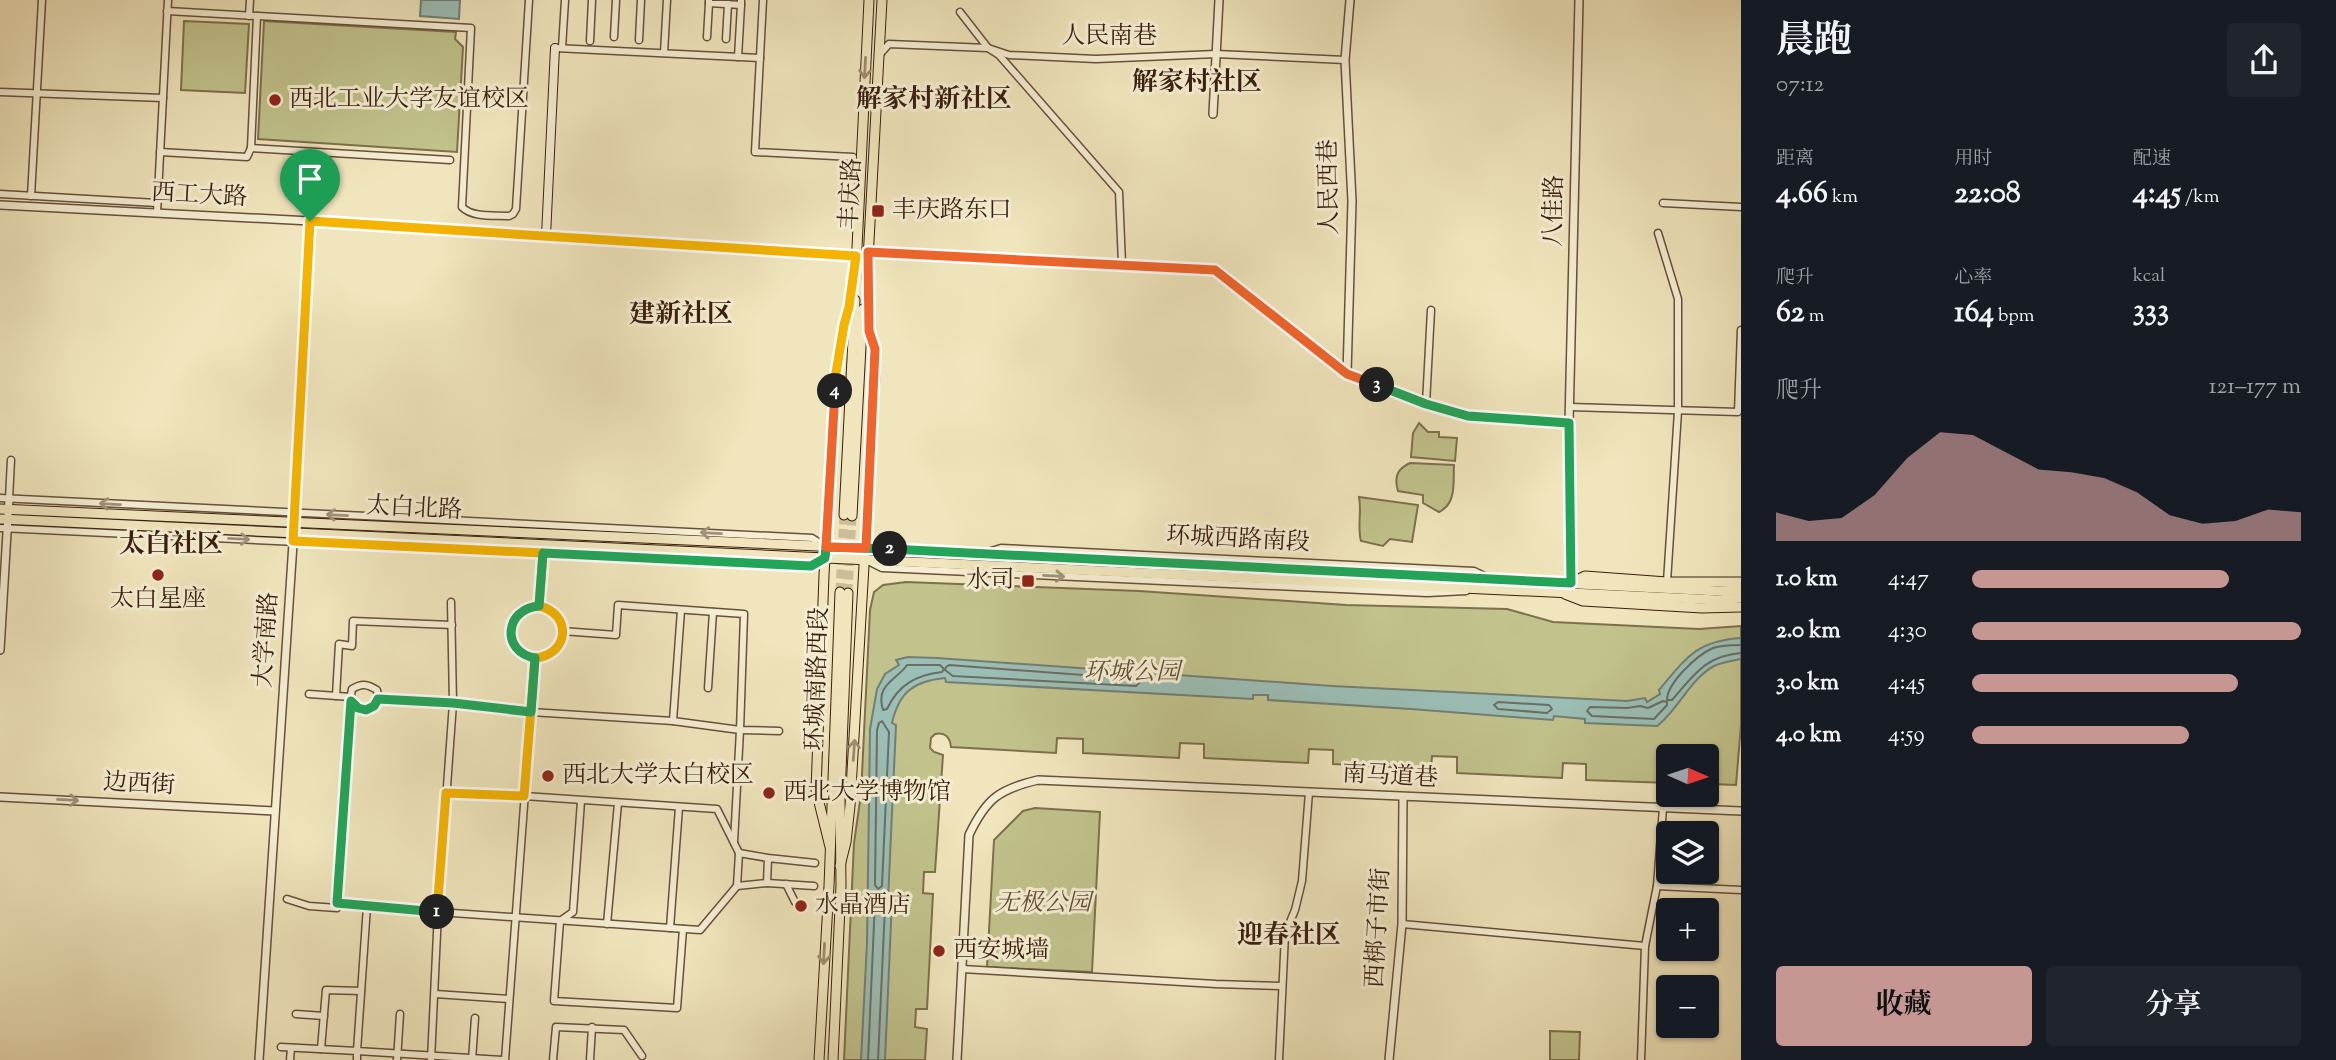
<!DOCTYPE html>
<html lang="zh">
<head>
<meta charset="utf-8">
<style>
  :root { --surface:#171b24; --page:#20242c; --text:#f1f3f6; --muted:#9ea1a6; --accent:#c59692 }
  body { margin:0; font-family:"Sorts Mill Goudy","Noto Serif SC",serif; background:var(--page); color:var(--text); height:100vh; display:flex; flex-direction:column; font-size:26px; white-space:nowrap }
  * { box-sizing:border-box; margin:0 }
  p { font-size:23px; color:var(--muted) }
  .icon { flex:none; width:38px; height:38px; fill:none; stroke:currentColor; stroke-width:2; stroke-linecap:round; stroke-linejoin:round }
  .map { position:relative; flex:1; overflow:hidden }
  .panel { display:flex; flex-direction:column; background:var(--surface); width:595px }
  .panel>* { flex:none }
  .needle { width:46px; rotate:93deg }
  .fabs { position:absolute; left:1656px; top:744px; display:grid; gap:14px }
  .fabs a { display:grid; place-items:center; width:63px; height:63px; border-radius:7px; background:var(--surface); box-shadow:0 2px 5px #0004; font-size:35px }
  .pin { position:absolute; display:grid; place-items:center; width:60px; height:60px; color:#fff; margin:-72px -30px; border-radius:50% 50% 50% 0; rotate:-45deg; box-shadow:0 0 7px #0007 }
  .pin .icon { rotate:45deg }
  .km { position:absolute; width:35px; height:35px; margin:-18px; border-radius:50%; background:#222; color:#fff; font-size:19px; line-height:35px; text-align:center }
  .round { display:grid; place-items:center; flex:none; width:74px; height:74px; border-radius:7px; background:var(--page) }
  .summary { display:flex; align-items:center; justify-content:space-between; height:119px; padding:0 35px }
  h1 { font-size:38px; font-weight:700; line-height:52px }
  .figures { display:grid; grid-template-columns:repeat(3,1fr); gap:10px; height:119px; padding:7px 35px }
  .figures div { display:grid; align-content:center }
  .figures b { font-size:30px; font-weight:700 }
  .figures small { font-size:19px; font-weight:400 }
  .figures p { font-size:19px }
  .chart { height:196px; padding:14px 35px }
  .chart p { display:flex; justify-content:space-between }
  .chart svg { width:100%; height:126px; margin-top:7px; fill:var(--accent); opacity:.7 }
  .button { display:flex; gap:14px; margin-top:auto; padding:14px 35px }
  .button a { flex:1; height:80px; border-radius:7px; background:var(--accent); color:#111; font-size:28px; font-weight:700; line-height:80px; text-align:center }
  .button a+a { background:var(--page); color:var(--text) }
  ul { padding:0 35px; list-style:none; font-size:23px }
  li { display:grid; grid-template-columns:112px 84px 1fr; align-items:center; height:52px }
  li i { height:18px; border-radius:9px; background:var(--accent) }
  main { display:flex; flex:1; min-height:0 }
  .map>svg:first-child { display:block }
</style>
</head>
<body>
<main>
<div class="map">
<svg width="1741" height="1060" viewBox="0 0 1741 1060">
  <rect width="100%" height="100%" fill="#f0e5bc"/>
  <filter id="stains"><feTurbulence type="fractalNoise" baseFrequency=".00286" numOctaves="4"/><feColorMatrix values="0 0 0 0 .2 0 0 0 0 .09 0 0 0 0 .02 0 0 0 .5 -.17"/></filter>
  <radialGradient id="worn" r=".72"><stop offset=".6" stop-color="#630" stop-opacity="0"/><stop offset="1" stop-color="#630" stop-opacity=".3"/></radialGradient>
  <g fill="#c1c28c" stroke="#7d704d" stroke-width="2">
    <path d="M184,21L249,24L245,93L181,90Z"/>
    <path d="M264,21L456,32L455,39L463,47L457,152L258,139Z"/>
    <path d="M1419,423L1428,432H1439V437L1457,438L1455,461L1411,457L1413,433Z"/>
    <path d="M1410,463L1454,465C1453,483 1457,503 1439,512L1423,503V495L1398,491C1394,477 1397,469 1410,463Z"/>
    <path d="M1359,497L1418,505L1412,542L1390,539L1383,546L1361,541C1357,526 1362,512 1359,497Z"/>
    <path d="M906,582L1139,591L1346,605L1507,609L1553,622L1699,629L1741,626V725L1736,785L1711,784L1712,770L1706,769V756H1668V783L1586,780V764L1563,763L1562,778L1457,773V757L1432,756L1431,769L1333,764V750L1309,749L1308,763L1204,758V744L1180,743L1179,758L1083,753V739L1057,738L1056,753L951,747C950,737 945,732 935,734L931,738L930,748L934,752L943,755L935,872H924L923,893L933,894L927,1009H916L915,1027L927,1029L925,1060H844L854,843L861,794L870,610L874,592L883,585Z"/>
    <path d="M1035,808L1100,812L1092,972L987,967L994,840L1023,811Z"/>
    <path d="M1550,1031L1580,1032L1579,1060H1550Z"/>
  </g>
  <g fill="#9bbeb6" stroke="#747e73" stroke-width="2">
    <path d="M421,0H460L459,19L420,16Z"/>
    <path d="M1741,638V659C1732,661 1722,662 1714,666C1690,679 1678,710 1657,726L1585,723V719L1554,716L1553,720L1411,709L1268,700V695H1253V699L946,682L945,678C914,681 899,692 892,723L896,725L888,900H892L885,1060H861L867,943L870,729L877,689L885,674L899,665L896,660L908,657L937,658L1332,686L1627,701L1645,698L1647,702L1660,694L1659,690C1686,658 1696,641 1741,638Z"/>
  </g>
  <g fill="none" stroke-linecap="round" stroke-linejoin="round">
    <g stroke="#6a6e62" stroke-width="2">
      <path d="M1741,645C1732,645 1722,645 1713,648C1697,655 1667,683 1667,700H1672C1694,675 1705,656 1741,653"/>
      <path d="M907,665H940L944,669L942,672C916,675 898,685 887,709L883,710C875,684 897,680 907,665Z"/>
      <path d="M949,665L1137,679L1140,682L1136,686L953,676L945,670L946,667Z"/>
      <path d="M1663,701L1667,702V705L1654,719L1592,716L1587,711L1590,707L1627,708L1640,706L1648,708Z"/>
      <path d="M1498,702L1549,705L1552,709L1547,713L1498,709L1494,705Z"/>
      <path d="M882,721L889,732L882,886L878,889L875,885L877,730L879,723Z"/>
      <path d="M868,1060L875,901L878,898L885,907L878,1060"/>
    </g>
    <g stroke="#cbbd99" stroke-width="9" stroke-dasharray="9 4.5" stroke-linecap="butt">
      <path d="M840,592L844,515"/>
      <path d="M848,593L852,516"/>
    </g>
    <g stroke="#67503a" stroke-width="9">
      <g id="minor">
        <path d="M709,0V3L741,5V0"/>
        <path d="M763,0L755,152L853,157"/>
        <path d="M167,11L471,28L462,207C473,218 494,215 509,216L513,214L516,209L529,0"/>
        <path d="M960,12L988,48L999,55L1119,192L1122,264"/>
        <path d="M249,16L250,0"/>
        <path d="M614,37L616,0"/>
        <path d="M707,37L709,3"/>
        <path d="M726,39L728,4"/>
        <path d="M639,40L641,0"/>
        <path d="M590,41L592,0"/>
        <path d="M555,48L760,58"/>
        <path d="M562,48L565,0"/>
        <path d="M664,53L667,0"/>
        <path d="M880,54L889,44L988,48L1009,55L1096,59L1216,54L1345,60"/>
        <path d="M738,57L741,5"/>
        <path d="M0,92L163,98"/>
        <path d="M251,148L257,16"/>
        <path d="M160,152L247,157L251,148L450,160"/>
        <path d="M0,194L157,203"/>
        <path d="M31,196L42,0"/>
        <path d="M1663,203L1741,207"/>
        <path d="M157,213L168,0"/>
        <path d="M310,221L856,256"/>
        <path d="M1658,233L1678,299V411L1667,582"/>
        <path d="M1426,404L1431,310"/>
        <path d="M1570,407L1738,412L1741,330"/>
        <path d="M0,498L812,538L824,546"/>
        <path d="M9,499L11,460"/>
        <path d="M0,528L811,566L824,558"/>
        <path d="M543,550L539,606C572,614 569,655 535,658L531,712L453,703L438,912L700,930L737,886"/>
        <path d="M988,552L1001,548L1474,571L1489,578"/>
        <path d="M870,562L882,568L1427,593L1466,591"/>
        <path d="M562,631L616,635L618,605L744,614L740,730L779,731"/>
        <path d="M535,658C501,652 505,610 539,606"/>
        <path d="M708,688L713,612"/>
        <path d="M309,694L351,697"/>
        <path d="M336,696L339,644L352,646L353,621L452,625"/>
        <path d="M378,699L377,690C367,684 362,683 352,689L350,701L358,708L366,710L375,706L378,699L453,703L451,602"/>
        <path d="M673,721L681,610"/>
        <path d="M446,793L524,796L717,809L739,853"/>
        <path d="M581,801L573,912L560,921L554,1001L677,1008L683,929"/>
        <path d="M1663,808L1657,886L1741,890"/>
        <path d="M768,858L739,853L737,886L767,883L768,858L815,863"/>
        <path d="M767,883L814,886"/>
        <path d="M786,884L795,902"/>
        <path d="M287,899L309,906L337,908L350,701"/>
        <path d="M337,903L438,912L431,1060"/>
        <path d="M367,906L357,1051L502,1060"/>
        <path d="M607,924L618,803"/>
        <path d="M1402,924L1645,946"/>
        <path d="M670,928L679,807"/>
        <path d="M962,969L1216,984L1282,986"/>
        <path d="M435,994L509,999"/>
        <path d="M296,1014L324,1016"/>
        <path d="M281,1047L357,1051V1060"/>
        <path d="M321,1049L326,990L361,991"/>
        <path d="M290,1060L291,1048"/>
        <path d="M397,1060L400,1014"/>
        <path d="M472,1060L475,1018"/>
        <path d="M505,1060L531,712L673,721L740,730L734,842"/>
        <path d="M553,1060L556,1027L624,1030L642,1056"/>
        <path d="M590,1060L592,1027"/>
        <path d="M1279,1060L1285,934L1295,910L1302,881L1309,792"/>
        <path d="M1641,1060L1645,946L1657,886"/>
      </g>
    </g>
    <g stroke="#67503a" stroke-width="10">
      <g id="tertiary">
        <path d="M1213,114L1219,0"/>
        <path d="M0,205L310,221L295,513L259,1060"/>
        <path d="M868,252L1215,270L1347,374L1423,403L1468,416L1569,423"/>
        <path d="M1347,374L1352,201L1345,60L1350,0"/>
        <path d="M1571,583L1569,423L1579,0"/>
        <path d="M0,650L9,499"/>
        <path d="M0,797L275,811"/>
        <path d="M957,1060L969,835C986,799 999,789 1038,780L1741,811"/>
        <path d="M1389,1060L1402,924L1403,797"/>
      </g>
    </g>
    <g stroke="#391e0e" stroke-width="10">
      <path id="secondary" d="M546,236L555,48"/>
    </g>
    <g stroke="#391e0e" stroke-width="11">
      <g id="primary">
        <path d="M856,268L869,0"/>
        <path d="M867,278L882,0"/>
        <path d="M0,509L883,549L1718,591L1741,590"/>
        <path d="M844,515L855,300"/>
        <path d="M852,516L863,309"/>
        <path d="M0,519L1718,600L1741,598"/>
        <path d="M1573,582L1585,576L1667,582H1741"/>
        <path d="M1565,594L1583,601L1702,608L1741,607"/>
        <path d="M830,847L816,790L824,575L836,373L856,263"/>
        <path d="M840,866L846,842L850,806L875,377V349L869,331L867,273"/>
        <path d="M819,1060L829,886L840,592"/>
        <path d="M833,1060L841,885L840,797L848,593"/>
      </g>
    </g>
    <use href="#minor" stroke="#f5eed3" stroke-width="6"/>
    <use href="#tertiary" stroke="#f5eed3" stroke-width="7"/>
    <use href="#secondary" stroke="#f5eed3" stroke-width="8"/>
    <use href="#primary" stroke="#f0e5bc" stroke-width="9"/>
  </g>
  <defs><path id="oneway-shaft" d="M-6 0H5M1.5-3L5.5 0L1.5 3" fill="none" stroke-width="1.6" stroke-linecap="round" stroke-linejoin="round" transform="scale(1.75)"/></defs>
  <g stroke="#9e8b6e">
    <use href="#oneway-shaft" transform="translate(865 68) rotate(93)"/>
    <use href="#oneway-shaft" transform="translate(854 750) rotate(-86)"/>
    <use href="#oneway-shaft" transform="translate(824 954) rotate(93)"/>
  </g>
  <g stroke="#a0907a">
    <use href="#oneway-shaft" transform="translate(110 504) rotate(-177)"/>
    <use href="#oneway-shaft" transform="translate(337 515) rotate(-177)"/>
    <use href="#oneway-shaft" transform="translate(711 533) rotate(-177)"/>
    <use href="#oneway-shaft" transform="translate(239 539) rotate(3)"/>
    <use href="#oneway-shaft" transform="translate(1054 576) rotate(3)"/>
    <use href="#oneway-shaft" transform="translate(68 800) rotate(3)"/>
  </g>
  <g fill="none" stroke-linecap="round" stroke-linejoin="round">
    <g stroke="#fff" stroke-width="14">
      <path id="split-1" d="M310,221L293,541L543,553L539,606C573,614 569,655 535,658L524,796L446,793L437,912"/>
    </g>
    <g stroke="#fff" stroke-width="14">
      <path id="split-2" d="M437,912L337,903L351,701L358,708L366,710L374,706L378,699L453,703L531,712L535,658C501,652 504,609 539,606L543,553L811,566L825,558L826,547L890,549"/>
    </g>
    <g stroke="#fff" stroke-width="14">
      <path id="split-3" d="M890,549L1571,583L1569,423L1468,416L1426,404L1377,385"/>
    </g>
    <g stroke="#fff" stroke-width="14">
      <path id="split-4" d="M835,391L826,547L866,548L875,349L869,331L868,252L1215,270L1347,374L1377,385"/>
    </g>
    <g stroke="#fff" stroke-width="14">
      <path id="split-5" d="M310,221L856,256L849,307L844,325L836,373L835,391"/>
    </g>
    <use href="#split-1" stroke="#f5b400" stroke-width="9"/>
    <use href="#split-2" stroke="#22a559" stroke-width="9"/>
    <use href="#split-3" stroke="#22a559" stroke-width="9"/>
    <use href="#split-4" stroke="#f0652b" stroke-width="9"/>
    <use href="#split-5" stroke="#f5b400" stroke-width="9"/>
  </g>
  <g fill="#8f2418" stroke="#f5eed3" stroke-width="2.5">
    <circle cx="275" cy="100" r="7"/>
    <rect x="871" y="204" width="14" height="14" rx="3.5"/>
    <circle cx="158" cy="575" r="7"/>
    <rect x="1021" y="574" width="14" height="14" rx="3.5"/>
    <circle cx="548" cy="776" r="7"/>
    <circle cx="769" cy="793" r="7"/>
    <circle cx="801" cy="906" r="7"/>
    <circle cx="939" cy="951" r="7"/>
  </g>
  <g text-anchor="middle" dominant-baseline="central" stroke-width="6" stroke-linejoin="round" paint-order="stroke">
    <g font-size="24" fill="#391e0e" stroke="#f5eed3">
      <text x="1109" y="37">人民南巷</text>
      <text transform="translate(1330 187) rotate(-91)">人民西巷</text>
      <text transform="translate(852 194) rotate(-87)">丰庆路</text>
      <text transform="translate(199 196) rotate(3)">西工大路</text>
      <text transform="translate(1555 211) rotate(-89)">八佳路</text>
      <text transform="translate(414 509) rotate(3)">太白北路</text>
      <text transform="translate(1238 540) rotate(3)">环城西路南段</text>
      <text transform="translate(267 640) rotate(-86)">大学南路</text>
      <text transform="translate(818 679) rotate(-88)">环城南路西段</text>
      <text transform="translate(1390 777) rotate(3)">南马道巷</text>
      <text transform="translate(139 785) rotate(3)">边西街</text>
      <text transform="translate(1379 928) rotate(-87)">西梆子市街</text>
    </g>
    <g font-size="24" fill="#391e0e" stroke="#f5eed3" text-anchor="start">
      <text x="289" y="100">西北工业大学友谊校区</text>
      <text x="892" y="211">丰庆路东口</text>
      <text x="1014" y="581" text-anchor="end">水司</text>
      <text x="158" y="600" text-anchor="middle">太白星座</text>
      <text x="562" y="776">西北大学太白校区</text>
      <text x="783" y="793">西北大学博物馆</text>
      <text x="815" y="906">水晶酒店</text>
      <text x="953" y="951">西安城墙</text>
    </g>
    <g font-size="24" font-style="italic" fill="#624f34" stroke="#f5eed3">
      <text x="1132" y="673">环城公园</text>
      <text x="1043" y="904">无极公园</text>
    </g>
    <g font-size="26" font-weight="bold" fill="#391e0e" stroke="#f5eed3">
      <text x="1197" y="83">解家村社区</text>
      <text x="934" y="100">解家村新社区</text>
      <text x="681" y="315">建新社区</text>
      <text x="171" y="545">太白社区</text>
      <text x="1289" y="936">迎春社区</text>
    </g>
  </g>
  <rect width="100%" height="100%" filter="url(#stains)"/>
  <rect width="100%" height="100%" fill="url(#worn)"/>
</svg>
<div class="fabs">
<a><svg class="needle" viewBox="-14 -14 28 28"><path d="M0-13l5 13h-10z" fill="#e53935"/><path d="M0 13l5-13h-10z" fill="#9ea1a6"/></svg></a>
<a><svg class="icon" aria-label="layers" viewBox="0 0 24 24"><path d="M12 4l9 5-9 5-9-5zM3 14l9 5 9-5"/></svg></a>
<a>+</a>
<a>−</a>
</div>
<div class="pin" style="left:310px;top:221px;background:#1e9e55"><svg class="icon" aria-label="arrive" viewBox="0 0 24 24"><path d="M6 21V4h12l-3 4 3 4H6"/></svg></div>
<b class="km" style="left:437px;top:912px">1</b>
<b class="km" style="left:890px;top:549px">2</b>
<b class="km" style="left:1377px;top:385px">3</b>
<b class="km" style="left:835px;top:391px">4</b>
</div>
<section class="panel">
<div class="summary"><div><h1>晨跑</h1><p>07:12</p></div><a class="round"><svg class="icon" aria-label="share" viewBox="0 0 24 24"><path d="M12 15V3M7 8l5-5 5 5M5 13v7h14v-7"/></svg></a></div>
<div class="figures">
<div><p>距离</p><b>4.66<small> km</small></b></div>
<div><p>用时</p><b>22:08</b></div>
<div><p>配速</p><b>4:45<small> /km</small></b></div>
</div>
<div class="figures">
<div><p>爬升</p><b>62<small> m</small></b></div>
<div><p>心率</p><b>164<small> bpm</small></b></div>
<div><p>kcal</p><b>333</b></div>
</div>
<div class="chart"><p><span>爬升</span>121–177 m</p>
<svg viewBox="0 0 160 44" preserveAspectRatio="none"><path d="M0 44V34L10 37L20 36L30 28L40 15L50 6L60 7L70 13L80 19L90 20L100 22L110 27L120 35L130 38L140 37L150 33L160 34V44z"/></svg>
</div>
<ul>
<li><b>1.0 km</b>4:47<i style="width:78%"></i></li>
<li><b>2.0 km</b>4:30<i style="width:100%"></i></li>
<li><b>3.0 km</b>4:45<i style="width:81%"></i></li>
<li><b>4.0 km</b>4:59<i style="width:66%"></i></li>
</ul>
<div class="button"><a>收藏</a><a>分享</a></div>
</section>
</main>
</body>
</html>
